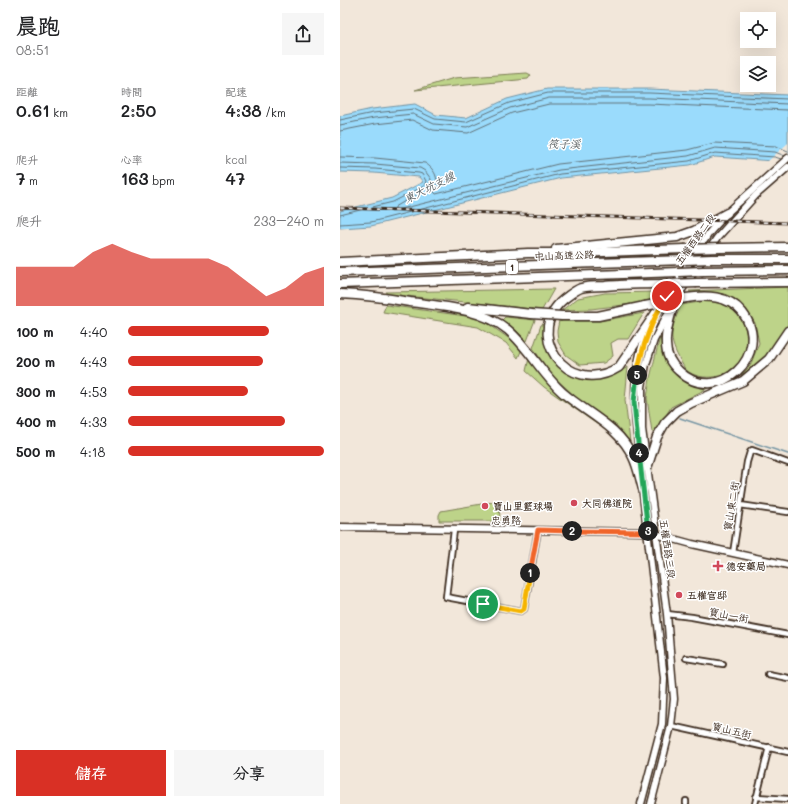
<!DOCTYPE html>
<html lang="zh-TW">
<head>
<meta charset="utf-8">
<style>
  :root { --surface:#fff; --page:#f6f6f6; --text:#202124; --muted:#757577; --accent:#d93025 }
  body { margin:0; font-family:Mali,"LXGW WenKai TC",sans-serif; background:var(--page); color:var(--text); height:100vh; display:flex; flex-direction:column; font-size:15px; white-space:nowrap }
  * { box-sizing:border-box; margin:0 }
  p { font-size:13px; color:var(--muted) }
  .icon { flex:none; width:22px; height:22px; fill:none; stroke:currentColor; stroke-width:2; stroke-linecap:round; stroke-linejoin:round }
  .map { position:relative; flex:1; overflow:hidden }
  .drawer { display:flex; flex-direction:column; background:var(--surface); width:340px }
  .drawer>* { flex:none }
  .tools { position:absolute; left:400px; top:12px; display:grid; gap:8px }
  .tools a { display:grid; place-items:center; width:36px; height:36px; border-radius:0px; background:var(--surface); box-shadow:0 4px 16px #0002; font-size:20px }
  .pin { position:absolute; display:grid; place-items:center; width:34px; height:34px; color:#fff; margin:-17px; border:2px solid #fff; border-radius:50%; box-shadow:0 1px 4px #0007 }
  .km { position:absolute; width:20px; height:20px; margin:-10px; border-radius:50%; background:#222; color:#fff; font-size:11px; line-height:20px; text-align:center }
  .round { display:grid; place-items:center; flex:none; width:42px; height:42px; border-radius:0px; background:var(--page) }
  .head { display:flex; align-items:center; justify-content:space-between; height:68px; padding:0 16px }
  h1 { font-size:22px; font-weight:600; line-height:30px }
  .figures { display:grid; grid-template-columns:repeat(3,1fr); gap:6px; height:68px; padding:4px 16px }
  .figures div { display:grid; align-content:center }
  .figures b { font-size:17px; font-weight:600 }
  .figures small { font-size:11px; font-weight:400 }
  .figures p { font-size:11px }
  .chart { height:112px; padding:8px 16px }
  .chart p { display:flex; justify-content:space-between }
  .chart svg { width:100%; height:72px; margin-top:4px; fill:var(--accent); opacity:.7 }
  .action { display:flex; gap:8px; margin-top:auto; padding:8px 16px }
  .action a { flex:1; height:46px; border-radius:0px; background:var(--accent); color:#fff; font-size:16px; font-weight:600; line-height:46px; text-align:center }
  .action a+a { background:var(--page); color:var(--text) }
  ul { padding:0 16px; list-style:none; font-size:13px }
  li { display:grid; grid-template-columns:64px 48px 1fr; align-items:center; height:30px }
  li i { height:10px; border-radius:5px; background:var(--accent) }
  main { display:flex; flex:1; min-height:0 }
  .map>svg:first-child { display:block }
</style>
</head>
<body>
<main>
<section class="drawer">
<div class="head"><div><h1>晨跑</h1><p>08:51</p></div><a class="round"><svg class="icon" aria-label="share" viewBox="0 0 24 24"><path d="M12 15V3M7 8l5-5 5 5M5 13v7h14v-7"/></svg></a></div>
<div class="figures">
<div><p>距離</p><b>0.61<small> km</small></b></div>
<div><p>時間</p><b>2:50</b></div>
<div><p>配速</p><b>4:38<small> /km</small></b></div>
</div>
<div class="figures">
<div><p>爬升</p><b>7<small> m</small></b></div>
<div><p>心率</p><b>163<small> bpm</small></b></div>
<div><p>kcal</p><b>47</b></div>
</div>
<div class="chart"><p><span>爬升</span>233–240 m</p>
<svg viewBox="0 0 160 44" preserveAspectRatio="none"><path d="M0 44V20L10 20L20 20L30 20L40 11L50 6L60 11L70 15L80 15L90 15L100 15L110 20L120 29L130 38L140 33L150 24L160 20V44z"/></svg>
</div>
<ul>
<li><b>100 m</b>4:40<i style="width:72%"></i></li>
<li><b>200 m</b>4:43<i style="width:69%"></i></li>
<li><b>300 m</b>4:53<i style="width:61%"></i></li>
<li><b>400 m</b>4:33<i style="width:80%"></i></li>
<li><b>500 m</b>4:18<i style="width:100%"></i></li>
</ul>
<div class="action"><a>儲存</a><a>分享</a></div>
</section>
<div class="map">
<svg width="448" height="804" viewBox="0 0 448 804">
  <rect width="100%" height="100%" fill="#f2e7da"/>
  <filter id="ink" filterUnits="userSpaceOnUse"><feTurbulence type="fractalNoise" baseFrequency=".025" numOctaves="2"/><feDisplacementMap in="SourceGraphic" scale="8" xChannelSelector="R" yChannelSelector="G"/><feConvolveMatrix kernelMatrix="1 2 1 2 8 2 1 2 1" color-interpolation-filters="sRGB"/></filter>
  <g filter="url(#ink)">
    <g fill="#bdd389" stroke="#7c7e54">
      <path d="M187,73L191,75L188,79L75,90L114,78Z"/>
      <path d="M448,287C448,296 448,318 448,325C442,342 416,367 401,375L410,366L419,343L415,323L406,309L394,299L382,294L351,292L349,291Z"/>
      <path d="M214,289L202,310L47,294L46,292Z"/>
      <path d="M317,292L308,302L251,309L222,310L238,298L265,293Z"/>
      <path d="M372,300C390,304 395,309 404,325C409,334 410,355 402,363C390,377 362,383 346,370C344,368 342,363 340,360C336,353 331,342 332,334C332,326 338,312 341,305Z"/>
      <path d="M46,305L140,318L177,344L182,349L178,358L166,343L138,327L43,312Z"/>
      <path d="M304,313L288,339H278L271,343L273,356L264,363L240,365L226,355L218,342L217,331L219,321H260Z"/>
      <path d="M165,317L195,320L187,341L176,330L162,320Z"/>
      <path d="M205,323L208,353L232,376L255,378L271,376L288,367L285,400L290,442L277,426L239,400L211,374L193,348L201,325Z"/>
      <path d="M320,337L327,359L346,380L368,388L331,407L316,432H312L307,398L310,378Z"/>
      <path d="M189,358L261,425H258L204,387L186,371Z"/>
      <path d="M159,501L160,521H99V515L101,511Z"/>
    </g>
    <path fill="#9adbfc" stroke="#7494a3" d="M207,89H309L448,95V166L434,161L375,157L350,165L221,178L31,226L0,228V211L52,198L83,182L79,177L34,173L0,172V116L32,109L75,104L96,115L126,118L167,99Z"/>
    <path fill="#f2e7da" d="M448,143V168L434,163L427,162Z"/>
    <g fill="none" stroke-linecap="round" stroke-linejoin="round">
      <g stroke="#617177" stroke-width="1">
        <path d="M0,120L33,113L74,109L95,119L126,122L169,103L208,93H309L448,99"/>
        <path d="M0,125L34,118L73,114L94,124L127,127L170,108L209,98H309L448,104"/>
        <path d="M0,131L35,124L72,120L93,130L128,133L172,113L209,104H309L448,110"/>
        <path d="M0,157L35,158L85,163C96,170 100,181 94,192L96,194L218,164L347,150L374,143L436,146L448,151"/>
        <path d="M0,163L35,164L80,168L85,171L91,179L89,187L55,207V209L57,210L219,170L348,156L375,148L435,152L445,156"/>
        <path d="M0,168L35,169L79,173L82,174L86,181L84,186L53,202L0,215"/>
        <path d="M0,224L31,222L220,174L349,161L375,153L435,157L441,159"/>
      </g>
      <path stroke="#7494a3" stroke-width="1.5" d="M340,418L448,454"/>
      <g stroke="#3b2a1e" stroke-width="8">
        <g id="minor">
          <path d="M400,505L448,512"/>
          <path d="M114,530L106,597L181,611L184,609L198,530"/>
          <path d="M393,553L407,462L410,452L412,450L448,463"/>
          <path d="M327,614L352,617L448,635"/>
          <path d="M346,658L383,664"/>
          <path d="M428,674L448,678"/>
          <path d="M331,726L448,752"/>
          <path d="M416,797L448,799"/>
          <path d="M346,804V801"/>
          <path d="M415,804L429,747"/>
        </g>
      </g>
      <g stroke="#3b2a1e" stroke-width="9">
        <g id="secondary">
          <path d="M322,304L369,233L387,213L448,158"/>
          <path d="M301,471C296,428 289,382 304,341C307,334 311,328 314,321"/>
          <path d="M0,527L308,532L352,544L448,565"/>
          <path d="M301,804L322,724L324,678L302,486"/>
          <path d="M311,804L331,726L334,699L327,614L302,429V387L306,364L314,340L335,300L377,238L416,195L448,167"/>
        </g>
      </g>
      <g stroke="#3b2a1e" stroke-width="11">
        <g id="motorway">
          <path d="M381,248L448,247"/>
          <path d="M216,249L337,237L354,231L387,213"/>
          <path d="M372,259H448"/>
          <path d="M0,262L188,253H237L344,249"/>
          <path d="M363,271L448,270"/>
          <path d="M0,272L345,260"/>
          <path d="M357,283L448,282"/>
          <path d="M0,284L339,272"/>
          <path d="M0,294C23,295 47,298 70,302C101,306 143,309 168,330C189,348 202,374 222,392C246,413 279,426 293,457C298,467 300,479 303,489"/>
          <path d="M335,300C331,314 325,330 326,344C326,354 331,364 339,371C377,408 435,354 402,312C388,295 366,295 346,298"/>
          <path d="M128,307L191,314"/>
          <path d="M320,307L279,367C227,400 179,330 228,296C232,293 236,290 241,288C248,286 257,286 265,286C286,284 306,284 327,284"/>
          <path d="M222,316H258L305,306"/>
          <path d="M307,468L317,437L325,423L337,411L351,403L403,381L429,359L448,331"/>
        </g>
      </g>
      <use href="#minor" stroke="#fff" stroke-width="4.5"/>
      <use href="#secondary" stroke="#fff" stroke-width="6"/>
      <use href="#motorway" stroke="#fff" stroke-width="8"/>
      <g stroke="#3b2a1e" stroke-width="3">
        <path id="rail" d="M0,208L448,223"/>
      </g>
      <use href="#rail" stroke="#fff" stroke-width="1.5" stroke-dasharray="4.5" stroke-linecap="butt"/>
      <g stroke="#3b2a1e" stroke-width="11" stroke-linecap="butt">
        <g id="motorway-bridge">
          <path d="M344,249L381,248"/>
          <path d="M345,260L372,259"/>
          <path d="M339,272L363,271"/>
          <path d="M327,284L357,283"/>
          <path d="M305,306L346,298"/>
          <path d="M191,314L222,316"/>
        </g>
      </g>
      <use href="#motorway-bridge" stroke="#fff" stroke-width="8"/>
    </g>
  </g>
  <g fill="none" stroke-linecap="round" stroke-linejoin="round" filter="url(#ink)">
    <g stroke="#fff" stroke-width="8">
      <path id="split-1" d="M143,604L181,611L184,609L190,573"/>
    </g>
    <g stroke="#fff" stroke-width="8">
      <path id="split-2" d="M190,573L198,530L232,531"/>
    </g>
    <g stroke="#fff" stroke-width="8">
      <path id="split-3" d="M232,531L308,532V531"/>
    </g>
    <g stroke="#fff" stroke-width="8">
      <path id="split-4" d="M299,453L308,531"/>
    </g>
    <g stroke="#fff" stroke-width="8">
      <path id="split-5" d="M297,375L294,402L299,453"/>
    </g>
    <g stroke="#fff" stroke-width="8">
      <path id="split-6" d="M297,375C302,346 311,321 327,296"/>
    </g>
    <use href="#split-1" stroke="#f5b400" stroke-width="5"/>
    <use href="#split-2" stroke="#f0652b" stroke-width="5"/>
    <use href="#split-3" stroke="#f0652b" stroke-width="5"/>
    <use href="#split-4" stroke="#22a559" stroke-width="5"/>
    <use href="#split-5" stroke="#22a559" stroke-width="5"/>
    <use href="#split-6" stroke="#f5b400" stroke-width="5"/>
  </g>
  <g fill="#d1495b" stroke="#fff" stroke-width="1.5">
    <circle cx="234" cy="503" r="4"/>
    <circle cx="145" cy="506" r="4"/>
    <path d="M376 560h4v4h4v4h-4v4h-4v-4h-4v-4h4z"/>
    <circle cx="339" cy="595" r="4"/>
  </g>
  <g text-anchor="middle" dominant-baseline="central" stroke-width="3" stroke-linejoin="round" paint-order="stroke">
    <rect fill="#fff" stroke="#766a62" stroke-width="1" x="166" y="260" width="12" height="14" rx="3"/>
    <g font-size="9" font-weight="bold" fill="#3b2a1e">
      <text x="172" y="267">1</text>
    </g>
    <g font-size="10" fill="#3b2a1e" stroke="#fff">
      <text transform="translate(355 239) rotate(-54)">五權西路二段</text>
      <text transform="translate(224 255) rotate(-2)">中山高速公路</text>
      <text transform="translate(391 506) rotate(-81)">寶山東二街</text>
      <text x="166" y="520">忠勇路</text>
      <text transform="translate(328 549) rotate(82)">五權西路三段</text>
      <text transform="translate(389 615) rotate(11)">寶山一街</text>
      <text transform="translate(392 730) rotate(13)">寶山五街</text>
    </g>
    <g font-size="10" font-weight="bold" fill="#3b2a1e" stroke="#fff" text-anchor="start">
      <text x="242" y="503">大同佛道院</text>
      <text x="153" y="506">寶山里籃球場</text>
      <text x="386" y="566">德安藥局</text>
      <text x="347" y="595">五權官邸</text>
    </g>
    <g font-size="11" font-style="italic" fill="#585f61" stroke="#fff">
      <text x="224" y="143">筏子溪</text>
      <text transform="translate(89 187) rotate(-27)">東大坑支線</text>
    </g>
  </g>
</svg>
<div class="tools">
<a><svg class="icon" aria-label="locate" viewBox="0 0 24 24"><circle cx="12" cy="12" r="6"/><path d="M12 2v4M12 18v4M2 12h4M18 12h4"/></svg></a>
<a><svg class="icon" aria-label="layers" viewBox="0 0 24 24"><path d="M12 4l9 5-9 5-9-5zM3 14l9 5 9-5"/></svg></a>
</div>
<div class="pin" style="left:143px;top:604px;background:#1e9e55"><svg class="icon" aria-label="arrive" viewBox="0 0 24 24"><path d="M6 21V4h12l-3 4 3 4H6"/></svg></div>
<div class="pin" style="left:327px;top:296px;background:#d93025"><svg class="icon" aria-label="check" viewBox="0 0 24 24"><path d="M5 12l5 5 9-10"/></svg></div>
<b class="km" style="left:190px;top:573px">1</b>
<b class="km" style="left:232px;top:531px">2</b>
<b class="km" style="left:308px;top:531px">3</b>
<b class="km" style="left:299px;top:453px">4</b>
<b class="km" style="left:297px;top:375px">5</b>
</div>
</main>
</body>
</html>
